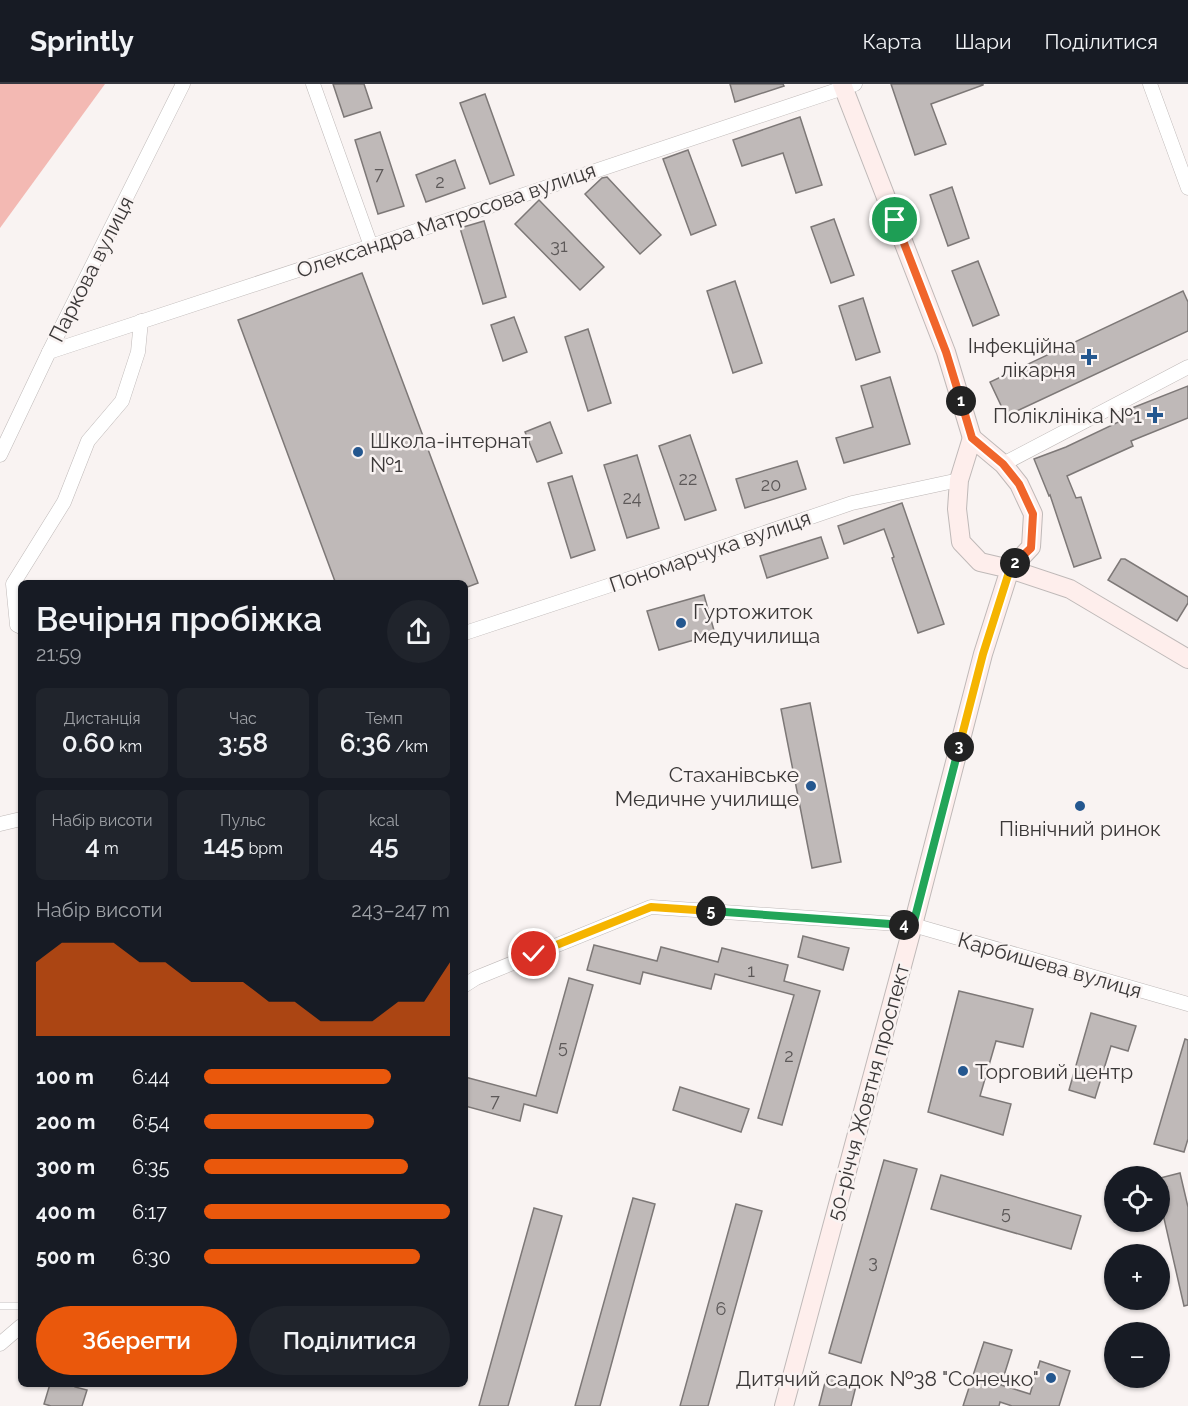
<!DOCTYPE html>
<html lang="uk">
<head>
<meta charset="utf-8">
<style>
  :root { --surface:#171b24; --page:#20242c; --text:#f1f3f6; --muted:#9ea1a6; --line:#363941; --accent:#ea580c }
  body { margin:0; font-family:Raleway,sans-serif; background:var(--page); color:var(--text); height:100vh; display:flex; flex-direction:column; font-size:22px; white-space:nowrap }
  * { box-sizing:border-box; margin:0 }
  p { font-size:20px; color:var(--muted) }
  .icon { flex:none; width:33px; height:33px; fill:none; stroke:currentColor; stroke-width:2; stroke-linecap:round; stroke-linejoin:round }
  .map { position:relative; flex:1; overflow:hidden }
  .sheet { position:absolute; left:18px; top:496px; width:450px; height:807px; display:flex; flex-direction:column; background:var(--surface); border-radius:9px; box-shadow:0 2px 4px #0004 }
  .sheet>* { flex:none }
  .controls { position:absolute; left:1104px; top:1082px; display:grid; gap:12px }
  .controls a { display:grid; place-items:center; width:66px; height:66px; border-radius:50%; background:var(--surface); box-shadow:0 2px 4px #0004; font-size:30px }
  .pin { position:absolute; display:grid; place-items:center; width:51px; height:51px; color:#fff; margin:-26px; border:3px solid #fff; border-radius:50%; box-shadow:0 2px 6px #0007 }
  .km { position:absolute; width:30px; height:30px; margin:-15px; border-radius:50%; background:#222; color:#fff; font-size:16px; line-height:30px; text-align:center }
  .round { display:grid; place-items:center; flex:none; width:63px; height:63px; border-radius:32px; background:var(--page) }
  .overview { display:flex; align-items:center; justify-content:space-between; height:102px; padding:0 18px }
  h1 { font-size:33px; font-weight:600; line-height:45px }
  .figures { display:grid; grid-template-columns:repeat(3,1fr); gap:9px; height:102px; padding:6px 18px }
  .figures div { display:grid; align-content:center; border-radius:9px; background:var(--page); text-align:center }
  .figures b { font-size:26px; font-weight:600 }
  .figures small { font-size:16px; font-weight:400 }
  .figures p { font-size:16px }
  .chart { height:168px; padding:12px 18px }
  .chart p { display:flex; justify-content:space-between }
  .chart svg { width:100%; height:108px; margin-top:6px; fill:var(--accent); opacity:.7 }
  .button { display:flex; gap:12px; margin-top:auto; padding:12px 18px }
  .button a { flex:1; height:69px; border-radius:36px; background:var(--accent); color:#fff; font-size:24px; font-weight:600; line-height:69px; text-align:center }
  .button a+a { background:var(--page); color:var(--text) }
  ul { padding:0 18px; list-style:none; font-size:20px }
  li { display:grid; grid-template-columns:96px 72px 1fr; align-items:center; height:45px }
  li i { height:15px; border-radius:8px; background:var(--accent) }
  header { display:flex; align-items:center; gap:36px; box-sizing:border-box; height:84px; padding:0 30px; background:var(--surface); border-bottom:2px solid var(--line) }
  header strong { font-size:28px }
  nav { display:flex; gap:33px; margin-inline-start:auto; font-size:21px }
  .map>svg:first-child { display:block }
</style>
</head>
<body>
<header>
<strong>Sprintly</strong>
<nav><a>Карта</a><a>Шари</a><a>Поділитися</a></nav>
</header>
<div class="map">
<svg width="1188" height="1322" viewBox="0 0 1188 1322">
  <rect width="100%" height="100%" fill="#f9f3f2"/>
  <path fill="#f3b9b3" d="M0,0H105L0,144Z"/>
  <g fill="#bfb9b8" stroke="#7d7877" stroke-width="1.5">
    <path d="M333,0H364L372,24L344,33Z"/>
    <path d="M730,0H783L784,2L735,18Z"/>
    <path d="M891,0H983V1L931,20L946,60L915,71Z"/>
    <path d="M485,10L514,91L490,100L460,19Z"/>
    <path d="M800,33L822,101L796,109L783,69L742,82L733,56Z"/>
    <path d="M380,48L404,122L378,130L355,56Z"/>
    <path d="M688,66L716,141L691,151L663,75Z"/>
    <path d="M455,76L465,104L426,118L416,91Z"/>
    <path d="M607,93L661,151L640,170L585,110L602,94Z"/>
    <path d="M952,103L969,154L948,162L930,111Z"/>
    <path d="M539,116L604,183L580,206L515,140Z"/>
    <path d="M834,135L854,191L831,199L811,143Z"/>
    <path d="M484,137L506,213L483,220L460,144Z"/>
    <path d="M978,177L999,231L973,242L952,187Z"/>
    <path d="M362,189L478,499L465,504V500H336L238,236Z"/>
    <path d="M735,197L762,279L733,289L707,207Z"/>
    <path d="M1183,207L1188,218V247L1006,332L990,298Z"/>
    <path d="M863,214L880,268L856,276L839,222Z"/>
    <path d="M514,233L527,268L503,277L491,241Z"/>
    <path d="M588,245L611,319L588,327L565,253Z"/>
    <path d="M890,293L910,360L844,379L836,354L873,343L861,302Z"/>
    <path d="M1188,302V334L1131,357L1133,362L1067,392L1076,414L1081,413L1101,474L1074,483L1050,411L1049,412L1034,375L1066,363L1125,335L1122,328Z"/>
    <path d="M550,338L562,369L537,378L525,348Z"/>
    <path d="M690,351L716,426L685,436L659,362Z"/>
    <path d="M637,371L659,444L627,454L604,381Z"/>
    <path d="M797,377L806,405L745,424L736,395Z"/>
    <path d="M572,392L595,466L571,474L548,399Z"/>
    <path d="M902,419L944,540L918,549L892,474L894,473L884,445L844,460L838,442Z"/>
    <path d="M821,453L828,474L767,494L760,472Z"/>
    <path d="M1121,475H1125L1188,513V519L1177,537L1108,496Z"/>
    <path d="M704,511L715,550L659,566L647,527Z"/>
    <path d="M810,619L841,778L812,784L781,625Z"/>
    <path d="M803,852L849,864L843,886L798,873Z"/>
    <path d="M594,861L657,877L661,863L718,878L722,864L788,881L784,897L820,907L782,1041L758,1034L794,911L715,890L711,905L643,888L640,900L587,886Z"/>
    <path d="M569,894L593,901L557,1029L524,1020L520,1037L465,1022V993L536,1012Z"/>
    <path d="M959,907L1033,925L1023,963L996,957L980,1012L1011,1020L1003,1051L928,1028Z"/>
    <path d="M1091,929L1136,942L1128,967L1111,962L1095,1014L1069,1006Z"/>
    <path d="M1185,955L1188,956V1055L1184,1068L1154,1060Z"/>
    <path d="M680,1003L749,1025L741,1048L673,1026Z"/>
    <path d="M884,1076L917,1085L861,1279L829,1269Z"/>
    <path d="M1180,1089L1188,1123V1221L1184,1222L1160,1117V1094Z"/>
    <path d="M941,1091L1081,1132L1071,1165L931,1125Z"/>
    <path d="M633,1114L655,1120L600,1322H575Z"/>
    <path d="M736,1120L762,1127L708,1322H680Z"/>
    <path d="M534,1124L562,1132L508,1322H479Z"/>
    <path d="M984,1258L1012,1266L1001,1301L1030,1310L1040,1277L1070,1287L1059,1322H1012L1000,1318L999,1322H963Z"/>
    <path d="M827,1291L857,1298L851,1322H819Z"/>
    <path d="M50,1300H75V1303L87,1306L82,1322H51L44,1320Z"/>
  </g>
  <g fill="none" stroke-linecap="round" stroke-linejoin="round">
    <g stroke="#bfb9b8" stroke-width="8">
      <path id="lane" d="M0,1222H21"/>
    </g>
    <g stroke="#bfb9b8" stroke-width="15">
      <g id="street">
        <path d="M313,0L371,162"/>
        <path d="M1150,0L1188,104"/>
        <path d="M49,268L371,162L855,0"/>
        <path d="M0,371L49,268L183,0"/>
        <path d="M1003,380L1188,283"/>
        <path d="M21,543L17,541L13,500L64,418L88,357L122,317L138,268L141,237"/>
        <path d="M465,549L659,485L852,419L959,396"/>
        <path d="M0,740L21,735"/>
        <path d="M465,901L476,894L651,823L913,841L1188,920"/>
        <path d="M0,1260L21,1242"/>
      </g>
    </g>
    <g stroke="#bfb9b8" stroke-width="20">
      <g id="secondary">
        <path d="M842,0L946,268L972,354"/>
        <path d="M784,1322L913,841L983,570L1010,485L1031,463L1033,430L1019,400L1003,380L972,354L959,396L957,425L961,458L980,478L1010,485L1070,505L1188,575"/>
      </g>
    </g>
    <use href="#lane" stroke="#fff" stroke-width="7"/>
    <use href="#street" stroke="#fff" stroke-width="14"/>
    <use href="#secondary" stroke="#feeeec" stroke-width="18"/>
  </g>
  <g fill="none" stroke-linecap="round" stroke-linejoin="round">
    <g stroke="#fff" stroke-width="12">
      <path id="split-1" d="M895,136L946,268L961,317"/>
    </g>
    <g stroke="#fff" stroke-width="12">
      <path id="split-2" d="M961,317L972,354L1003,380L1019,400L1033,430L1031,464L1015,479"/>
    </g>
    <g stroke="#fff" stroke-width="12">
      <path id="split-3" d="M959,663L983,570L1010,485L1015,479"/>
    </g>
    <g stroke="#fff" stroke-width="12">
      <path id="split-4" d="M904,841H913L959,663"/>
    </g>
    <g stroke="#fff" stroke-width="12">
      <path id="split-5" d="M711,827L904,841"/>
    </g>
    <g stroke="#fff" stroke-width="12">
      <path id="split-6" d="M534,870L651,823L711,827"/>
    </g>
    <use href="#split-1" stroke="#f0652b" stroke-width="8"/>
    <use href="#split-2" stroke="#f0652b" stroke-width="8"/>
    <use href="#split-3" stroke="#f5b400" stroke-width="8"/>
    <use href="#split-4" stroke="#22a559" stroke-width="8"/>
    <use href="#split-5" stroke="#22a559" stroke-width="8"/>
    <use href="#split-6" stroke="#f5b400" stroke-width="8"/>
  </g>
  <g fill="#24578f" stroke="#f9f3f2" stroke-width="2">
    <path d="M1086 264h6v6h6v6h-6v6h-6v-6h-6v-6h6z"/>
    <path d="M1152 322h6v6h6v6h-6v6h-6v-6h-6v-6h6z"/>
    <circle cx="358" cy="368" r="6"/>
    <circle cx="681" cy="539" r="6"/>
    <circle cx="811" cy="702" r="6"/>
    <circle cx="1080" cy="722" r="6"/>
    <circle cx="963" cy="987" r="6"/>
    <circle cx="1051" cy="1294" r="6"/>
  </g>
  <g text-anchor="middle" dominant-baseline="central" stroke-width="5" stroke-linejoin="round" paint-order="stroke">
    <g font-size="18" fill="#5c5858">
      <text x="379" y="89">7</text>
      <text x="440" y="97">2</text>
      <text x="559" y="161">31</text>
      <text x="688" y="394">22</text>
      <text x="771" y="400">20</text>
      <text x="632" y="413">24</text>
      <text x="751" y="886">1</text>
      <text x="563" y="962">5</text>
      <text x="789" y="971">2</text>
      <text x="495" y="1016">7</text>
      <text x="1006" y="1128">5</text>
      <text x="873" y="1177">3</text>
      <text x="721" y="1224">6</text>
    </g>
    <g font-size="21" fill="#3b3838" stroke="#f9f3f2">
      <text transform="translate(446 136) rotate(-19)">Олександра Матросова вулиця</text>
      <text transform="translate(91 185) rotate(-63)">Паркова вулиця</text>
      <text transform="translate(710 467) rotate(-19)">Пономарчука вулиця</text>
      <text transform="translate(1050 881) rotate(16)">Карбишева вулиця</text>
      <text transform="translate(868 1008) rotate(-75)">50-річчя Жовтня проспект</text>
    </g>
    <g font-size="21" fill="#3b3838" stroke="#f9f3f2" text-anchor="end">
      <text x="1076" y="261">Інфекційна<tspan x="1076" dy="24">лікарня</tspan></text>
      <text x="1142" y="331">Поліклініка №1</text>
      <text x="370" y="356" text-anchor="start">Школа-інтернат<tspan x="370" dy="24">№1</tspan></text>
      <text x="693" y="527" text-anchor="start">Гуртожиток<tspan x="693" dy="24">медучилища</tspan></text>
      <text x="799" y="690">Стаханівське<tspan x="799" dy="24">Медичне училище</tspan></text>
      <text x="1080" y="744" text-anchor="middle">Північний ринок</text>
      <text x="975" y="987" text-anchor="start">Торговий центр</text>
      <text x="1039" y="1294">Дитячий садок №38 "Сонечко"</text>
    </g>
  </g>
</svg>
<div class="controls">
<a><svg class="icon" aria-label="locate" viewBox="0 0 24 24"><circle cx="12" cy="12" r="6"/><path d="M12 2v4M12 18v4M2 12h4M18 12h4"/></svg></a>
<a>+</a>
<a>−</a>
</div>
<div class="pin" style="left:895px;top:136px;background:#1e9e55"><svg class="icon" aria-label="arrive" viewBox="0 0 24 24"><path d="M6 21V4h12l-3 4 3 4H6"/></svg></div>
<div class="pin" style="left:534px;top:870px;background:#d93025"><svg class="icon" aria-label="check" viewBox="0 0 24 24"><path d="M5 12l5 5 9-10"/></svg></div>
<b class="km" style="left:961px;top:317px">1</b>
<b class="km" style="left:1015px;top:479px">2</b>
<b class="km" style="left:959px;top:663px">3</b>
<b class="km" style="left:904px;top:841px">4</b>
<b class="km" style="left:711px;top:827px">5</b>
<section class="sheet">
<div class="overview"><div><h1>Вечірня пробіжка</h1><p>21:59</p></div><a class="round"><svg class="icon" aria-label="share" viewBox="0 0 24 24"><path d="M12 15V3M7 8l5-5 5 5M5 13v7h14v-7"/></svg></a></div>
<div class="figures">
<div><p>Дистанція</p><b>0.60<small> km</small></b></div>
<div><p>Час</p><b>3:58</b></div>
<div><p>Темп</p><b>6:36<small> /km</small></b></div>
</div>
<div class="figures">
<div><p>Набір висоти</p><b>4<small> m</small></b></div>
<div><p>Пульс</p><b>145<small> bpm</small></b></div>
<div><p>kcal</p><b>45</b></div>
</div>
<div class="chart"><p><span>Набір висоти</span>243–247 m</p>
<svg viewBox="0 0 160 44" preserveAspectRatio="none"><path d="M0 44V14L10 6L20 6L30 6L40 14L50 14L60 22L70 22L80 22L90 30L100 30L110 38L120 38L130 38L140 30L150 30L160 14V44z"/></svg>
</div>
<ul>
<li><b>100 m</b>6:44<i style="width:76%"></i></li>
<li><b>200 m</b>6:54<i style="width:69%"></i></li>
<li><b>300 m</b>6:35<i style="width:83%"></i></li>
<li><b>400 m</b>6:17<i style="width:100%"></i></li>
<li><b>500 m</b>6:30<i style="width:88%"></i></li>
</ul>
<div class="button"><a>Зберегти</a><a>Поділитися</a></div>
</section>
</div>
</body>
</html>
